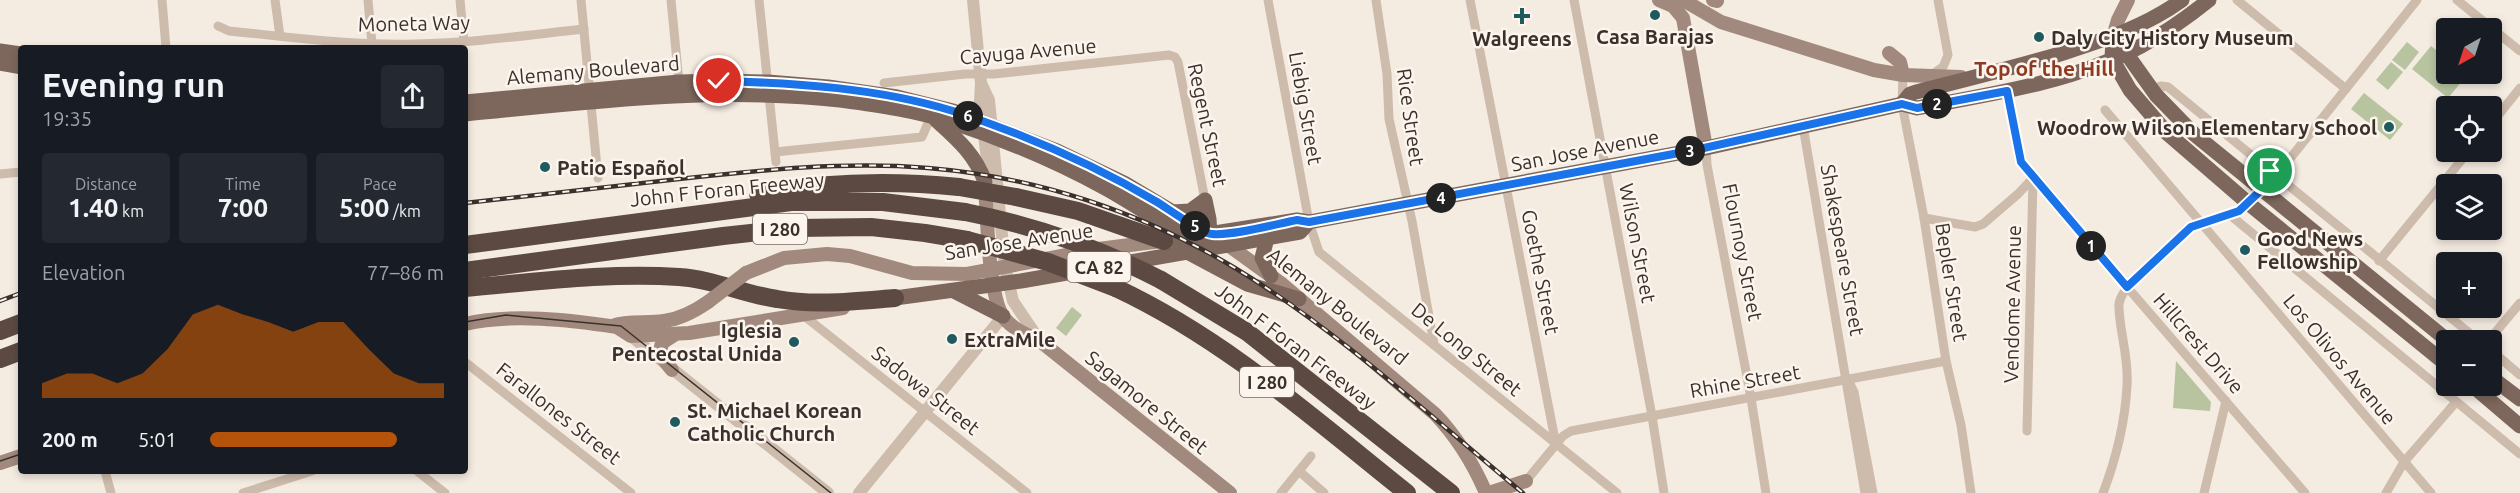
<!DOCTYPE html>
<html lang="en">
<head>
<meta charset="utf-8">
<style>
  :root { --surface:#171b24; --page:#242831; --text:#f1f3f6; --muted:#9ea1a6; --accent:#b45309 }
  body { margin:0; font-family:Ubuntu,sans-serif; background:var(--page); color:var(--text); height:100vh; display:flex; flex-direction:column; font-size:22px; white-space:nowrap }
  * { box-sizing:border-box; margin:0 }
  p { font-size:20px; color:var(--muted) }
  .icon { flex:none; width:33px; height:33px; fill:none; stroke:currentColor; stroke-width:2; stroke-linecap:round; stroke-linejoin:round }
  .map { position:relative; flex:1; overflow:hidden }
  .details { position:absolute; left:18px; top:45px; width:450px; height:429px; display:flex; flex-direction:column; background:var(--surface); border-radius:6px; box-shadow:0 3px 9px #0003 }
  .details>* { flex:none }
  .needle { width:39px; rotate:219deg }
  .fabs { position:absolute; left:2436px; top:18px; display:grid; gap:12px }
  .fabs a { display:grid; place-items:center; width:66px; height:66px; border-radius:6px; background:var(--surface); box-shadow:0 3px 9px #0003; font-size:30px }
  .pin { position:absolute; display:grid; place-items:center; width:51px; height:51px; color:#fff; margin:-26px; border:3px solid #fff; border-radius:50%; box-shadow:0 2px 6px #0007 }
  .km { position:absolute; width:30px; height:30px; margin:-15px; border-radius:50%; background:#222; color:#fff; font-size:16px; line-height:30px; text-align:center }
  .round { display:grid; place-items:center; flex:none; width:63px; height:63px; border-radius:6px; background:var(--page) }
  .overview { display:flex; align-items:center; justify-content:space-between; height:102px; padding:0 24px }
  h1 { font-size:33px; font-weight:600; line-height:45px }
  .metrics { display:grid; grid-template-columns:repeat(3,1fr); gap:9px; height:102px; padding:6px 24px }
  .metrics div { display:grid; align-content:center; border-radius:6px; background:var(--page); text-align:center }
  .metrics b { font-size:26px; font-weight:600 }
  .metrics small { font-size:16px; font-weight:400 }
  .metrics p { font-size:16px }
  .chart { height:168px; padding:12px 24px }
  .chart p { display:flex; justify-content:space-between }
  .chart svg { width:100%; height:108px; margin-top:6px; fill:var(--accent); opacity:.7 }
  ul { padding:0 24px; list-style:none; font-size:20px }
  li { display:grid; grid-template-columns:96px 72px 1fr; align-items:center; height:45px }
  li i { height:15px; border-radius:8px; background:var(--accent) }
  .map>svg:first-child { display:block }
</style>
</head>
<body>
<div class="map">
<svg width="2520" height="493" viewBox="0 0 2520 493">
  <rect width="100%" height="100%" fill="#f4ebe1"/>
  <g fill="#b8c4a0">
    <path d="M2407,42L2419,52L2405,70L2392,60Z"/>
    <path d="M2431,46L2446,58V74L2467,75L2448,98L2412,69Z"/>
    <path d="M2391,62L2403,72L2388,90L2376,80Z"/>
    <path d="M2364,93L2403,124L2390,140L2351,109Z"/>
    <path d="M1072,307L1082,315L1066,336L1056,328Z"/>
    <path d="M2176,361L2211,402L2210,411L2173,408Z"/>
  </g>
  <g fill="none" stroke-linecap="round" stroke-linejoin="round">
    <g stroke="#cdbbac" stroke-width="9">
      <path d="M162,0L166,48"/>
      <path d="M275,0L280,36"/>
      <path d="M368,0L372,44"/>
      <path d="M460,0L464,42"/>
      <path d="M581,0L598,178"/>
      <path d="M671,0L679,82"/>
      <path d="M759,0L776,162"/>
      <path d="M1268,0L1309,222L1319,252L1617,493"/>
      <path d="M1376,0L1387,74L1389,119L1412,221L1434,344"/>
      <path d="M1470,0L1556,445"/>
      <path d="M1574,0L1652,416L1664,493"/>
      <path d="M2237,0L2346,89"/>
      <path d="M2457,0L2520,51"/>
      <path d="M218,26L229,31C290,37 353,46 416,44C472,43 528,35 584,29"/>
      <path d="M1903,75L1902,104L1924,218L1946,361L1961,425L1971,493"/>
      <path d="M1930,76L1943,67L1948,55L1938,0"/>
      <path d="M884,83L965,74H994L1169,55L1175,57L1178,62L1205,200"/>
      <path d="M2152,89L2161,86L2168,87L2478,340"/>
      <path d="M2007,91L2021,162L2033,178L2305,493"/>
      <path d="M2105,110L2431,493"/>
      <path d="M2492,123L2520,88"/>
      <path d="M1803,126L1865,493"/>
      <path d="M1706,148L1707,165L1751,398L1766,493"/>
      <path d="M775,152L922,137L931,116"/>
      <path d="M0,174L21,172"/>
      <path d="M2230,215L2520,454"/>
      <path d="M1924,218L1975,227L1983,224L2018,194L2033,178"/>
      <path d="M2379,261L2468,152"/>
      <path d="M803,315L1027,493"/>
      <path d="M2489,340L2520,303"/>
      <path d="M2492,351L2520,375"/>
      <path d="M465,362L631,493"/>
      <path d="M1849,382L1854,392L1873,493"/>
      <path d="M2027,431L2033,178"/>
      <path d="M105,471L111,493"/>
      <path d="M417,471L445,493"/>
      <path d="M1299,471L1324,493"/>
      <path d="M1526,481L1563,436L1571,431L1946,361"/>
      <path d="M243,493L312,471"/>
      <path d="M1281,493L1311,456"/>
      <path d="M2103,493C2116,459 2125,422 2127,386C2129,357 2120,335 2119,308C2118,300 2123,294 2127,287L2191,227L2239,211L2276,176L2417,0"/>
      <path d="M2204,493L2226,401"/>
      <path d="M2386,493L2404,462L2456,402"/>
    </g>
    <g stroke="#cdbbac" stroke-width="12">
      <path d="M973,0L981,83L980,101L987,160L985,181"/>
      <path d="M981,83L989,100L1005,267L1013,301L1040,341"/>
      <path d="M631,336L828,493"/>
      <path d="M859,493L1003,316"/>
    </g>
    <g stroke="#a18a7d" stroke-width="14">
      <path d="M1659,0L1673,6L1683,18L1706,148"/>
      <path d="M1683,0L1721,22L1874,70L1903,75L1961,77"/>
      <path d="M1713,0L1717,1"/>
      <path d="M2113,37L2118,20L2128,0"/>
      <path d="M1889,53L1900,62L1903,75"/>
      <path d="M985,184C987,213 988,297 1004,318C1013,329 1027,335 1040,341L1230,493"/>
      <path d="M1228,245L1282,284L1435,414C1458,438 1473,463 1486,493"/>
      <path d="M746,273L784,258L827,254L850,256L912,273L967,274L1098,249L1162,241"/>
      <path d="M465,324C511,313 570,320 617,327L631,336L689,333L843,308"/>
      <path d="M612,326C629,320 647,324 664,321C680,319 695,311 708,302"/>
      <path d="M672,370C665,361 656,353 663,342L674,335"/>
      <path d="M0,463L21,456"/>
      <path d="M1489,493L1526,481"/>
    </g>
    <g stroke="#7d675c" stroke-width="15">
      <path d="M2113,37L2112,59L2130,90L2167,133L2248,203L2446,364"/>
      <path d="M2121,46L2156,95L2194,134L2447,340"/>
      <path d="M0,51L21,54"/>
      <path d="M0,63L21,67"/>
      <path d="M465,102L679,82L719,81L768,82L828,87L897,97L953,111L1057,151L1124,183L1228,245"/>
      <path d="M1902,104L1910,94L1916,92C1964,80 2012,68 2060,54C2103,40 2145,27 2182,0"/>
      <path d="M465,114C590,102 714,86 840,100C877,105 915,110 951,122C1003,139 1056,161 1105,188C1134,204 1161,223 1190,239"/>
      <path d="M936,120C957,139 975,154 985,182"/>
      <path d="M1172,212L1190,211L1205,200L1209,219L1210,235"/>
      <path d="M1267,238L1262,258L1271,276"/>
      <path d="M1164,241L1297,220L1309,222L1706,148L1902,104L1917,108C1992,94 2073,82 2141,46C2165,33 2188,17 2209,0"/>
      <path d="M1187,252L1247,284L1299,299"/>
      <path d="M954,291L1003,316"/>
      <path d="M895,298L1021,281L1228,245L1300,232L1309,222"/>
      <path d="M2492,378L2520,399"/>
      <path d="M2473,386L2520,426"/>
    </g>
    <g stroke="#5c4a42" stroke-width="18">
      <path d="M758,194C823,182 892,180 959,187"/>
      <path d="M1016,197L1078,211L1164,241"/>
      <path d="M465,245L791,202H883L965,212"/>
      <path d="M465,271L723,236L797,228L871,227L925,233L967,240"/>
      <path d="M1161,280L1247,332L1451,493"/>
      <path d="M465,288C535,282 609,272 679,277C713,279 743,294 777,299C815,306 857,301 895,298"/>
      <path d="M1116,288C1225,339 1314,419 1407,493"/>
      <path d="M0,331L21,323"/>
      <path d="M0,359L21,351"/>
    </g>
    <g stroke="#3b302b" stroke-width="1.5">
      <path d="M465,322L506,315L621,326L831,493"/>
      <path d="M0,461L21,454"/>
    </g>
    <g stroke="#3b302b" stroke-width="4.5">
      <g id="rail">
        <path d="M465,203C536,195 607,187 679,179C761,170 845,161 928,168C1037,177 1142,212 1235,268C1339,331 1430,416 1523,493"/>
        <path d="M0,301L21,293"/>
      </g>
    </g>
    <use href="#rail" stroke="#fbf5ee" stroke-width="2" stroke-dasharray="7" stroke-linecap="butt"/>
    <path stroke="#a18a7d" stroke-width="14" d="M708,302L746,273"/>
    <g stroke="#5c4a42" stroke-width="18">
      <path d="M959,187L1016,197"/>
      <path d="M965,212C1033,225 1099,248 1161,280"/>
      <path d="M967,240L1048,262L1116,288"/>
    </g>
  </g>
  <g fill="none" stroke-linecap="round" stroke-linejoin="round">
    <g stroke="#fff" stroke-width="12">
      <path id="route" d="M719,81C797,83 878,88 953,111C1024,134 1093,164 1157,202C1167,208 1203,234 1212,234C1232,236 1276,224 1297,220L1309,222L1695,150L1902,104L1917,108L2007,91L2021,162L2127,287L2191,227L2239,211L2276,176L2270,171"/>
    </g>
    <use href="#route" stroke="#1a73e8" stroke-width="8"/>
  </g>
  <g fill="#1f5a5e" stroke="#fbf5ee" stroke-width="2">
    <circle cx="1655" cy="15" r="6"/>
    <path d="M1519 7h6v6h6v6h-6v6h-6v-6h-6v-6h6z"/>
    <circle cx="2039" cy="37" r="6"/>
    <circle cx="2389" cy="127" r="6"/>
    <circle cx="545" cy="167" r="6"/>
    <circle cx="2245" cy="250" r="6"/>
    <circle cx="952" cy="339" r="6"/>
    <circle cx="794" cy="342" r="6"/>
    <circle cx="675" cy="422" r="6"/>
  </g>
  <g text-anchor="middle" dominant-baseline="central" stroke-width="5" stroke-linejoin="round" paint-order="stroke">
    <g fill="#fbf5ee" stroke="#756b66" stroke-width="1.5">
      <rect x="753" y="214" width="54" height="30" rx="4.5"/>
      <rect x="1067.5" y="252" width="63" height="30" rx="4.5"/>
      <rect x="1240" y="367" width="54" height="30" rx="4.5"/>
    </g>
    <g font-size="18" font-weight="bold" fill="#3b302b">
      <text x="780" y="229">I 280</text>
      <text x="1099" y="267">CA 82</text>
      <text x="1267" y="382">I 280</text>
    </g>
    <g font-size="20" fill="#3b302b" stroke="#fbf5ee">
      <text transform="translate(414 23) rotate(-1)">Moneta Way</text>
      <text transform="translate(1028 51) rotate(-5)">Cayuga Avenue</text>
      <text transform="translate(593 70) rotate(-5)">Alemany Boulevard</text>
      <text transform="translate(1306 108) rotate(80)">Liebig Street</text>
      <text transform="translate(1411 117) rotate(82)">Rice Street</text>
      <text transform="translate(1208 125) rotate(78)">Regent Street</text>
      <text transform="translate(1585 150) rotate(-11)">San Jose Avenue</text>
      <text transform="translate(727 189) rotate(-6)">John F Foran Freeway</text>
      <text transform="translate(1019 241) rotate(-9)">San Jose Avenue</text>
      <text transform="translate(1638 243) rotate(79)">Wilson Street</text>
      <text transform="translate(1843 250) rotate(80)">Shakespeare Street</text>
      <text transform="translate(1743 252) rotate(79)">Flournoy Street</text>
      <text transform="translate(1541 272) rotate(79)">Goethe Street</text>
      <text transform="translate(1952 282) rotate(81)">Bepler Street</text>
      <text transform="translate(2012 304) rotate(-89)">Vendome Avenue</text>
      <text transform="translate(1338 306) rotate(39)">Alemany Boulevard</text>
      <text transform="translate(2199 343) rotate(49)">Hillcrest Drive</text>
      <text transform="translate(1296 346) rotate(37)">John F Foran Freeway</text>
      <text transform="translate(1467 349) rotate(39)">De Long Street</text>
      <text transform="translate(2340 359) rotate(50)">Los Olivos Avenue</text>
      <text transform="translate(1745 381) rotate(-10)">Rhine Street</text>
      <text transform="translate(926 390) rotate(38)">Sadowa Street</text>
      <text transform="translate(1147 402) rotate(39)">Sagamore Street</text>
      <text transform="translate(559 413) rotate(38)">Farallones Street</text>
    </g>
    <g font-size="20" font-weight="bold" fill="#3b302b" stroke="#fbf5ee" text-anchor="start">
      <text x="1655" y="36" text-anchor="middle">Casa Barajas</text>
      <text x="2051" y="37">Daly City History Museum</text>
      <text x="1522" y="38" text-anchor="middle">Walgreens</text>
      <text x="2377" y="127" text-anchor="end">Woodrow Wilson Elementary School</text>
      <text x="557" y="167">Patio Español</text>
      <text x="2257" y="238">Good News<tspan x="2257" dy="23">Fellowship</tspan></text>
      <text x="782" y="330" text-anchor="end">Iglesia<tspan x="782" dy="23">Pentecostal Unida</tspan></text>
      <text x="964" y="339">ExtraMile</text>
      <text x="687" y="410">St. Michael Korean<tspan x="687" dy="23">Catholic Church</tspan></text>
    </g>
    <g font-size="21" font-weight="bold" fill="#8c3b22" stroke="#fbf5ee">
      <text x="2044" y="68">Top of the Hill</text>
    </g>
  </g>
</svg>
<div class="fabs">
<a><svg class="needle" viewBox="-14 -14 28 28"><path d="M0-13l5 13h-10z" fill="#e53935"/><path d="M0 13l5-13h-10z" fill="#9ea1a6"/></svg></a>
<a><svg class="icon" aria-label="locate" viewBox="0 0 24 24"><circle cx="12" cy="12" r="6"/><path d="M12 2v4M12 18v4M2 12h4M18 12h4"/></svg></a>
<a><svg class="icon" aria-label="layers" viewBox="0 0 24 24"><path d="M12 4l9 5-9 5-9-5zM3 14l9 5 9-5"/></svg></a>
<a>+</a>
<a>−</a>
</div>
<div class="pin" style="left:2270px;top:171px;background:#1e9e55"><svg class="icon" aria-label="arrive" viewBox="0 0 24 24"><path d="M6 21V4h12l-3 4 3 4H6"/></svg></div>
<div class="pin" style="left:719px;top:81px;background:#d93025"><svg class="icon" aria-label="check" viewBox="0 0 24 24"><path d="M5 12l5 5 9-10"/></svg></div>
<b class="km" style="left:2091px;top:246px">1</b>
<b class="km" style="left:1937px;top:104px">2</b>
<b class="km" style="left:1690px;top:151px">3</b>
<b class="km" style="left:1441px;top:198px">4</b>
<b class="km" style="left:1195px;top:226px">5</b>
<b class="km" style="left:968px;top:116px">6</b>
<section class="details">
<div class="overview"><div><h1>Evening run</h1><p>19:35</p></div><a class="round"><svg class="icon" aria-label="share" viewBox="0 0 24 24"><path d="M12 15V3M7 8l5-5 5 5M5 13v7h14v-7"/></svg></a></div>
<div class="metrics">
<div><p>Distance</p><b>1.40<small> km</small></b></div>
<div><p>Time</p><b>7:00</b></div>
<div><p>Pace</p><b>5:00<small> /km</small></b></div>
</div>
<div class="chart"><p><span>Elevation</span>77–86 m</p>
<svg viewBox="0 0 160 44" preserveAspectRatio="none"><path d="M0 44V38L10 34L20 34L30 38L40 34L50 24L60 10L70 6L80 10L90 13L100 17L110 13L120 13L130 24L140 34L150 38L160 38V44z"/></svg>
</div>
<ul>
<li><b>200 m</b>5:01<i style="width:80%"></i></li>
</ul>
</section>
</div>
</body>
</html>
